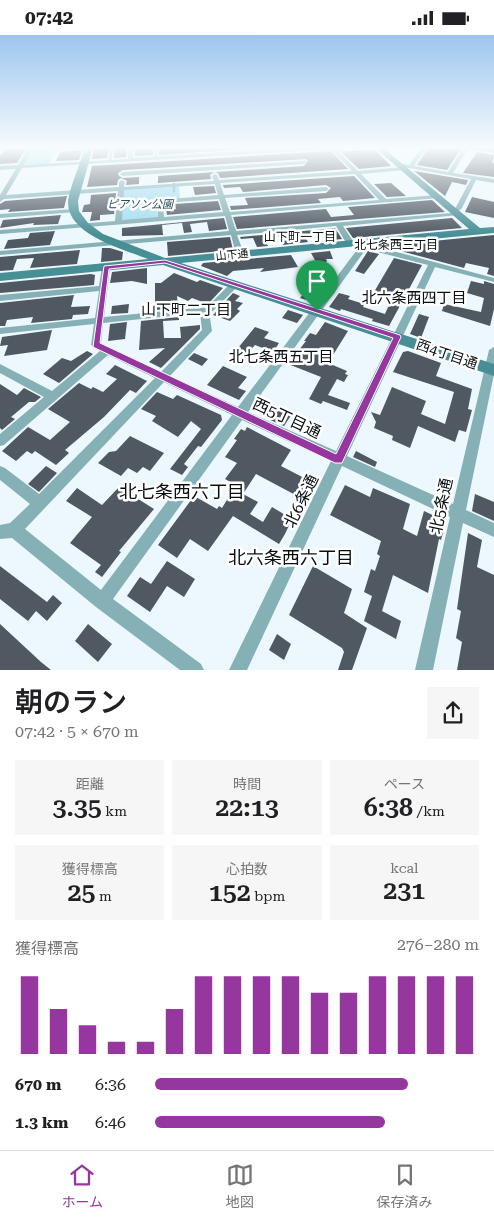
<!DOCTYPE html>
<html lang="ja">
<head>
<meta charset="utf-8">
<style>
  :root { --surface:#fff; --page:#f6f6f6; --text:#202124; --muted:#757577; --line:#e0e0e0; --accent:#96379f }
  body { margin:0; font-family:"Roboto Serif","Noto Sans JP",serif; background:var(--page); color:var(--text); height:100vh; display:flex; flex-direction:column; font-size:19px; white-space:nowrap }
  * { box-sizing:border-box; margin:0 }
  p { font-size:16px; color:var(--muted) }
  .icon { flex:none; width:28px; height:28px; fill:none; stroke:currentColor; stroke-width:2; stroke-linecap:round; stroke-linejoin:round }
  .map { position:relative; height:635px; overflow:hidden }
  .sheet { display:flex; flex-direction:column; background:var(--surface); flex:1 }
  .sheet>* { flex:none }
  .pin { position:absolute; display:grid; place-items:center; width:42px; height:42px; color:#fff; margin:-51px -21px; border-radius:50% 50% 50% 0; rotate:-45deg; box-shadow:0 0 5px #0007 }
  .pin .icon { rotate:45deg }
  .round { display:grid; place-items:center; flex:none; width:52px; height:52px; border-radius:0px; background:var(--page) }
  .headline { display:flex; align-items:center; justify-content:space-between; height:85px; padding:0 15px }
  h1 { font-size:28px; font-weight:600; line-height:38px }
  .metrics { display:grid; grid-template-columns:repeat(3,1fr); gap:8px; height:85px; padding:5px 15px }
  .metrics div { display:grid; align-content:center; border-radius:0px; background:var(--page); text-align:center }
  .metrics b { font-size:25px; font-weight:600 }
  .metrics small { font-size:14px; font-weight:400 }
  .metrics p { font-size:14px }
  .chart { height:140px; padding:10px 15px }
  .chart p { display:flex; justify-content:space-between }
  .chart svg { width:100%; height:90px; margin-top:5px; stroke:var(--accent); stroke-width:6 }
  ul { padding:0 15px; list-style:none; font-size:16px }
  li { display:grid; grid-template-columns:80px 60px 1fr; align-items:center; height:38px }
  li i { height:12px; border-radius:6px; background:var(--accent) }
  .status { display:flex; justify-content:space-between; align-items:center; height:35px; padding:0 25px; background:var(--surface); direction:ltr }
  .status svg { height:14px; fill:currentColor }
  .tab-bar { display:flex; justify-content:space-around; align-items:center; height:70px; border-top:1px solid var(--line); background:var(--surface); font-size:14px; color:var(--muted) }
  .tab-bar a { display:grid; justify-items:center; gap:2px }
  .tab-bar .on { color:var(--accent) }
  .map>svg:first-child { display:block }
</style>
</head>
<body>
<div class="status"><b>07:42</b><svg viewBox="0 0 49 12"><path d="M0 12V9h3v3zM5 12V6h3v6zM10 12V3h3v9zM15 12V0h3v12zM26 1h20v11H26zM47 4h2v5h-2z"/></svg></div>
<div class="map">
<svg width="494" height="635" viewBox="0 0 494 635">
  <rect width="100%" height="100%" fill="#ecf8fd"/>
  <g fill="#a4dcf2">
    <path d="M55,115L49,129L24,130L31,117Z"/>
    <path d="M179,150L180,164L157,165L158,183L120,186L123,154Z"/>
  </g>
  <g fill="#505962">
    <path d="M7,112H27L17,128L0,129V121Z"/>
    <path d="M115,112H127L126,122L114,123Z"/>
    <path d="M135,112H152L153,120L135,121Z"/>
    <path d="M158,112H236V114L273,112L159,120Z"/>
    <path d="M429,112H462L447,135L417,130Z"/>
    <path d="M101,113H109L107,123L92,124L94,114Z"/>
    <path d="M82,115L79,125L56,126L60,117Z"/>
    <path d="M375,115L391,131L359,134L340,116Z"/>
    <path d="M331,116L348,134L220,143L218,138L214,137L210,140L211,144L158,148V141L304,131L308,126L306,124L123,135L118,138L119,141L123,143L139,142V149L126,150L127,146L121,143L118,145L117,150L87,152L92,131Z"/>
    <path d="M477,117L494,120L492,128H494V142L463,138Z"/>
    <path d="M414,136L468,145L466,150L452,147L445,161Z"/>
    <path d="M354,141L375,163L343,166L340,162L318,164L321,168L231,175L230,171L248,170L245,163L326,158L331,153L326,150L243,157L240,152L224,153L223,150Z"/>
    <path d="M391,148L406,161L387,162L374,149Z"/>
    <path d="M214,151L216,158L195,160L193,152Z"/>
    <path d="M116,158L114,179L100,180V185L90,186L92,177H82L84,170L90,169L91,160Z"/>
    <path d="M67,161L64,173L8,177L10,174L0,175V169L5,166Z"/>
    <path d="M472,162L494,167V183L465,177Z"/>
    <path d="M432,165L445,177L237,194L233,182L326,174L331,182L354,180L348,172Z"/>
    <path d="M218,166L221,175L167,180L166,174H176L175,169Z"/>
    <path d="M61,180L58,189L33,190L34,188L0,193L3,185Z"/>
    <path d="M224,183L227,194L209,196L207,187L190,189L192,197L184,198L182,188L162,190L163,200L122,201V193Z"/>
    <path d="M452,183L462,193L353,203L346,193Z"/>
    <path d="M335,193L342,204L333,205L328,198L304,200L308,207L283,210L278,200L263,201L268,211L257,212L253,203L241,204L240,202Z"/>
    <path d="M55,196L50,210L4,214L8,205L28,203L30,198Z"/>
    <path d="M494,200V241L487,239L489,233L466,228L464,233L382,211Z"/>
    <path d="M230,202L233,215L168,221L167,207Z"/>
    <path d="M102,213H110L123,217L122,225L101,227Z"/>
    <path d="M80,215L77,229L30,233L34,223L17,224L13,235L0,236V222Z"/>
    <path d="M330,216L333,224H326L327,226L317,239L308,236L316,227L311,218Z"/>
    <path d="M368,216L379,219L364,239L355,236Z"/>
    <path d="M291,220L298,232L260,237L264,233L233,236L227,241L201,231L203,228Z"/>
    <path d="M394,223L422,230L389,291L372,286L373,284L341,274L340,276L329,272L339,258L350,261L348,264L364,269L363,272L385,279L392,263L374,257Z"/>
    <path d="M147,233V249L132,246L110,248L112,237Z"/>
    <path d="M174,238L197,247L200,245L223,253L208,269L192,263L188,266L177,261L178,273L155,275V248H161Z"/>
    <path d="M91,239L95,240L94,250L0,258V248Z"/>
    <path d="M471,246L484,249V246L494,249V274L490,291L442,276L444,269L481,277L484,263L467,258Z"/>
    <path d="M312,248L324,252L313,267L300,263Z"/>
    <path d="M233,258L240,261L235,266L243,268L237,274L240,276L230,286L213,280Z"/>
    <path d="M74,260L71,272L90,271L88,279L73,280L72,284L31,288L33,282L7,285L5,291H0V268Z"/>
    <path d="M129,269L128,278L111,279L112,271Z"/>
    <path d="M288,275L303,280L297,288L282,283Z"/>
    <path d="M419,279L429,282L421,303L410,299Z"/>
    <path d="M179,282V285L163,286L164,303H181L180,292L200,290V294L161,333L149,327L165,313L139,315L141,286Z"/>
    <path d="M127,287L125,304L108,306L110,289Z"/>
    <path d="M325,287L348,296L328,328L347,336L345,339L348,340L344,347L337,344L328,360L350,368L347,375L323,366L321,369L309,364L321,342L288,329L306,306H304L310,298L316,300Z"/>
    <path d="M255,292L269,297L264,303L279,308L273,317L255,310L244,322L234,318Z"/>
    <path d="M52,295L47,315L4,321L8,310L0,311L2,302Z"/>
    <path d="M87,316L93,319L59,348L43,339L62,323L71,326Z"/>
    <path d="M408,316L441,328L436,341L472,354L468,374L472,375L466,397L459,395L455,407L418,391L410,413L392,405L393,401L374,393L376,387L371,377L380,380L392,352L426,366L421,379L445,389L454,357L393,337L403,317Z"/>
    <path d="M194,318L208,324L202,331L188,324Z"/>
    <path d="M115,330L147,346L136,358L130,355L104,382L65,415L69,418L56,430L35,416L32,419L27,416L16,426L2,416L28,392L50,405L70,387L48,374L79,348L91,354L93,352L103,357L117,344L106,339Z"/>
    <path d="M223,331L247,342L238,353L246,356L239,365L207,350Z"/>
    <path d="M0,349L17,360L24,353L41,362L35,367H29L11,382L15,384L2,395L0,393Z"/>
    <path d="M157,357L173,364L177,360L221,380L222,385L201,412L198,411L184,429L188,432L182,440L170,434L201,394L191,386L178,402L152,386L156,381L141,374Z"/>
    <path d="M278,372L292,379L284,391L270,385Z"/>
    <path d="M247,392L291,415L281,431L310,446L301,463L256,439L243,459L258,467L250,479L263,487L272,472L292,484L285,499L279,509L233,481L208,516L190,504L177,523L158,510L194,461L217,474L219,471L222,473L236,450L225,444L237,428L225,422L237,405L234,404L241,394L245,396Z"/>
    <path d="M130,401L164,418L150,436L143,432L137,438L128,433L121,441L98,428L109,417L116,416Z"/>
    <path d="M356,416L377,427L375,432L353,422Z"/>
    <path d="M46,431L57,438L39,457L28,449Z"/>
    <path d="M345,450L370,462L373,453L410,469L403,494L417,501L424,476L441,484L445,491L441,505L439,504L428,558L393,540L382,576L401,586L396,604L364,586L372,561L364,557L371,534L375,536L380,521L377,519L381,506L330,480Z"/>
    <path d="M119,452L154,474L119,516L121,517L102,542L95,537L101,530L70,508L92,482L66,466L77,453L102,470Z"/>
    <path d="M475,459L494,467V486L472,476Z"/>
    <path d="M468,498L482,505L477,532L494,540V635H457L462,607L456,603L461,576L457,574Z"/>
    <path d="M167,526L195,544L184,562L167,551L150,577L127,561L140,542L151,549Z"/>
    <path d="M0,531L47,567L53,560L62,568L47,586L36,576L28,586L0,564Z"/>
    <path d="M313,531L352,554L344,578L367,593L352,635H338L344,617L342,613L289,580Z"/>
    <path d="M0,589L41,627L51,635H0Z"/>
    <path d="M88,589L112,609L98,627L75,606Z"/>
    <path d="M277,599L291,609L284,625L269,615Z"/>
  </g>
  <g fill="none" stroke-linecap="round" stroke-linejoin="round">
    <g stroke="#85b0b5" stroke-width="2.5">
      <path d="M155,112L156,124"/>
      <path d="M110,126L112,112"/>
      <path d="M174,149V156"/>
    </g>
    <g fill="#85b0b5" fill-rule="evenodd">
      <path d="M29,112H34L33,114L100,112L31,117L24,130L128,124L129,112H133V123L309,112H341L336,114L358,136L403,132L395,130L398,128L409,130L422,112H427L414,131L448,137L464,112H469L453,138L494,144V148L476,145L462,173L458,177L460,179L459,180L343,191L355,209L351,211H348L336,191L237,200L244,219L240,221L236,219L231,200L0,220V216L229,196L225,181L0,199V195L115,186L118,156L4,164L0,167V160L16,134L0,135V131L18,130ZM331,114L352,136L219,145L217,140L215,139L212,141L214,146L124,152L125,147L122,145L119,147V152L6,160L22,133ZM403,132L471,144L456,172L451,178L236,196L231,180L439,163L440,162L437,160L386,164L361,139L405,135ZM355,139L379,165L230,177L225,163L326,156L329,154L326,152L224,160L220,148ZM215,149L218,160L158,165V182L122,185L124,155ZM219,164L223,177L164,182L163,168Z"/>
      <path d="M306,126V128L304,129L123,141L120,139L123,137Z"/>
      <path d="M74,174L76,175V177L0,183V179Z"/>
      <path d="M359,206H365L367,209L494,243V247L435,232L347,421L453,469L489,315L494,312V339L466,475L494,488V502L463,488L433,635H415L450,482L342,431L247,635H229L331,426L242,385L113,564L201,629L204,635H180L96,572L12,503L0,504V490L10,488L30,469L0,445V431L5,433L39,459L155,343L108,320L4,410L0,411V399L44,362L0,338V329L52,356L100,316L91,310L94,289L0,299V293L95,283L99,256L0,266V260L99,251L102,232L106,230L110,232L104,282L207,272L232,247H238V251L213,276L209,277L212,296L210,298L170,341L238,372L360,211L358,208ZM366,214L428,230L336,416L248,377ZM200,278L202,295L161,337L101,308L103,288ZM164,347L232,380L101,555L25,494Z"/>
    </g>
    <g fill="#488e95" fill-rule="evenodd">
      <path d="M85,112H93L78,166L79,176L88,188L103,199L165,223L469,194L374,112H382L480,193L494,192V198L181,228L494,329V341L163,230L0,246V238L148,224C125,215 67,200 68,167C69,154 81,127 85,112Z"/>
      <path d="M468,112L494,114V118L471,114Z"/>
    </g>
  </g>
  <linearGradient id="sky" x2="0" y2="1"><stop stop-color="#9ec5ef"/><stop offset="0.56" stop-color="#f6fcfe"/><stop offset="1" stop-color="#f6fcfe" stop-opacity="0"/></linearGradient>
  <rect width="494" height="201" fill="url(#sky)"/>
  <path fill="#96379f" stroke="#fff" fill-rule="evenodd" d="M165,225L400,300L401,302L342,428H335L93,312L104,231ZM165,228L393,303L336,419L100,308L109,234Z"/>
  <g text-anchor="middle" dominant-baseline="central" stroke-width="5" stroke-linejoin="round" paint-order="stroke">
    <g font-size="11" font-style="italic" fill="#254f5f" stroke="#fff">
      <text x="140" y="169">ピアソン公園</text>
    </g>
    <g font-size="11" fill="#090e10" stroke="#fff">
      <text transform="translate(232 220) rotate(-6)">山下通</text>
    </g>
    <g font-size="12" fill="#090e10" stroke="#fff">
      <text x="300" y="202">山下町一丁目</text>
      <text x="396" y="210">北七条西三丁目</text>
    </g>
    <g font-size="14" fill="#090e10" stroke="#fff">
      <text transform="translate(447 319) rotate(19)">西4丁目通</text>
    </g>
    <g font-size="15" fill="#090e10" stroke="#fff">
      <text x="414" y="263">北六条西四丁目</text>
      <text x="186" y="275">山下町二丁目</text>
      <text x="281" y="322">北七条西五丁目</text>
    </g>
    <g font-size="16" fill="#090e10" stroke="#fff">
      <text transform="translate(287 383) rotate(25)">西5丁目通</text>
      <text transform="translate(301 466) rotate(-64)">北6条通</text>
      <text transform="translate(441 471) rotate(-78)">北5条通</text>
    </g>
    <g font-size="18" fill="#090e10" stroke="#fff">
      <text x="182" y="456">北七条西六丁目</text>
      <text x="291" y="522">北六条西六丁目</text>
    </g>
  </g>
</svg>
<div class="pin" style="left:317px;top:276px;background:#1e9e55"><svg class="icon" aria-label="arrive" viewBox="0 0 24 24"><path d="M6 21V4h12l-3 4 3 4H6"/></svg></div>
</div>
<section class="sheet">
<div class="headline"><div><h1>朝のラン</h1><p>07:42 · 5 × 670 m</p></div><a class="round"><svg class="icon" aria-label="share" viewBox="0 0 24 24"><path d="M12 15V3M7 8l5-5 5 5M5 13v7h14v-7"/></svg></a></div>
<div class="metrics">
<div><p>距離</p><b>3.35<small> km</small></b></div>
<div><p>時間</p><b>22:13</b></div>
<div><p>ペース</p><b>6:38<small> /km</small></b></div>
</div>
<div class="metrics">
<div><p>獲得標高</p><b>25<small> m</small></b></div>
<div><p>心拍数</p><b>152<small> bpm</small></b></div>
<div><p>kcal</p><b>231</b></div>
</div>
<div class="chart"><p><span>獲得標高</span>276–280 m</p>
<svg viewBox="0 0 160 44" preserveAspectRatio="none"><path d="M5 44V6M15 44V22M25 44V30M35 44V38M45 44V38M55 44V22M65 44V6M75 44V6M85 44V6M95 44V6M105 44V14M115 44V14M125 44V6M135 44V6M145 44V6M155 44V6"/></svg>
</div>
<ul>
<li><b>670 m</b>6:36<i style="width:78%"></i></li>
<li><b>1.3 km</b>6:46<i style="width:71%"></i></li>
</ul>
</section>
<nav class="tab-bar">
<a class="on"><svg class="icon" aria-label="home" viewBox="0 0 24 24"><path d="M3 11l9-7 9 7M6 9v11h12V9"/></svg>ホーム</a>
<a><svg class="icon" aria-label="map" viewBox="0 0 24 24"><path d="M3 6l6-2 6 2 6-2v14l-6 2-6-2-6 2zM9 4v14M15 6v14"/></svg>地図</a>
<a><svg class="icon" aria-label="saved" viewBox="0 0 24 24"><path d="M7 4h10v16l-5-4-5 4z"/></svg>保存済み</a>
</nav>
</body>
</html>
